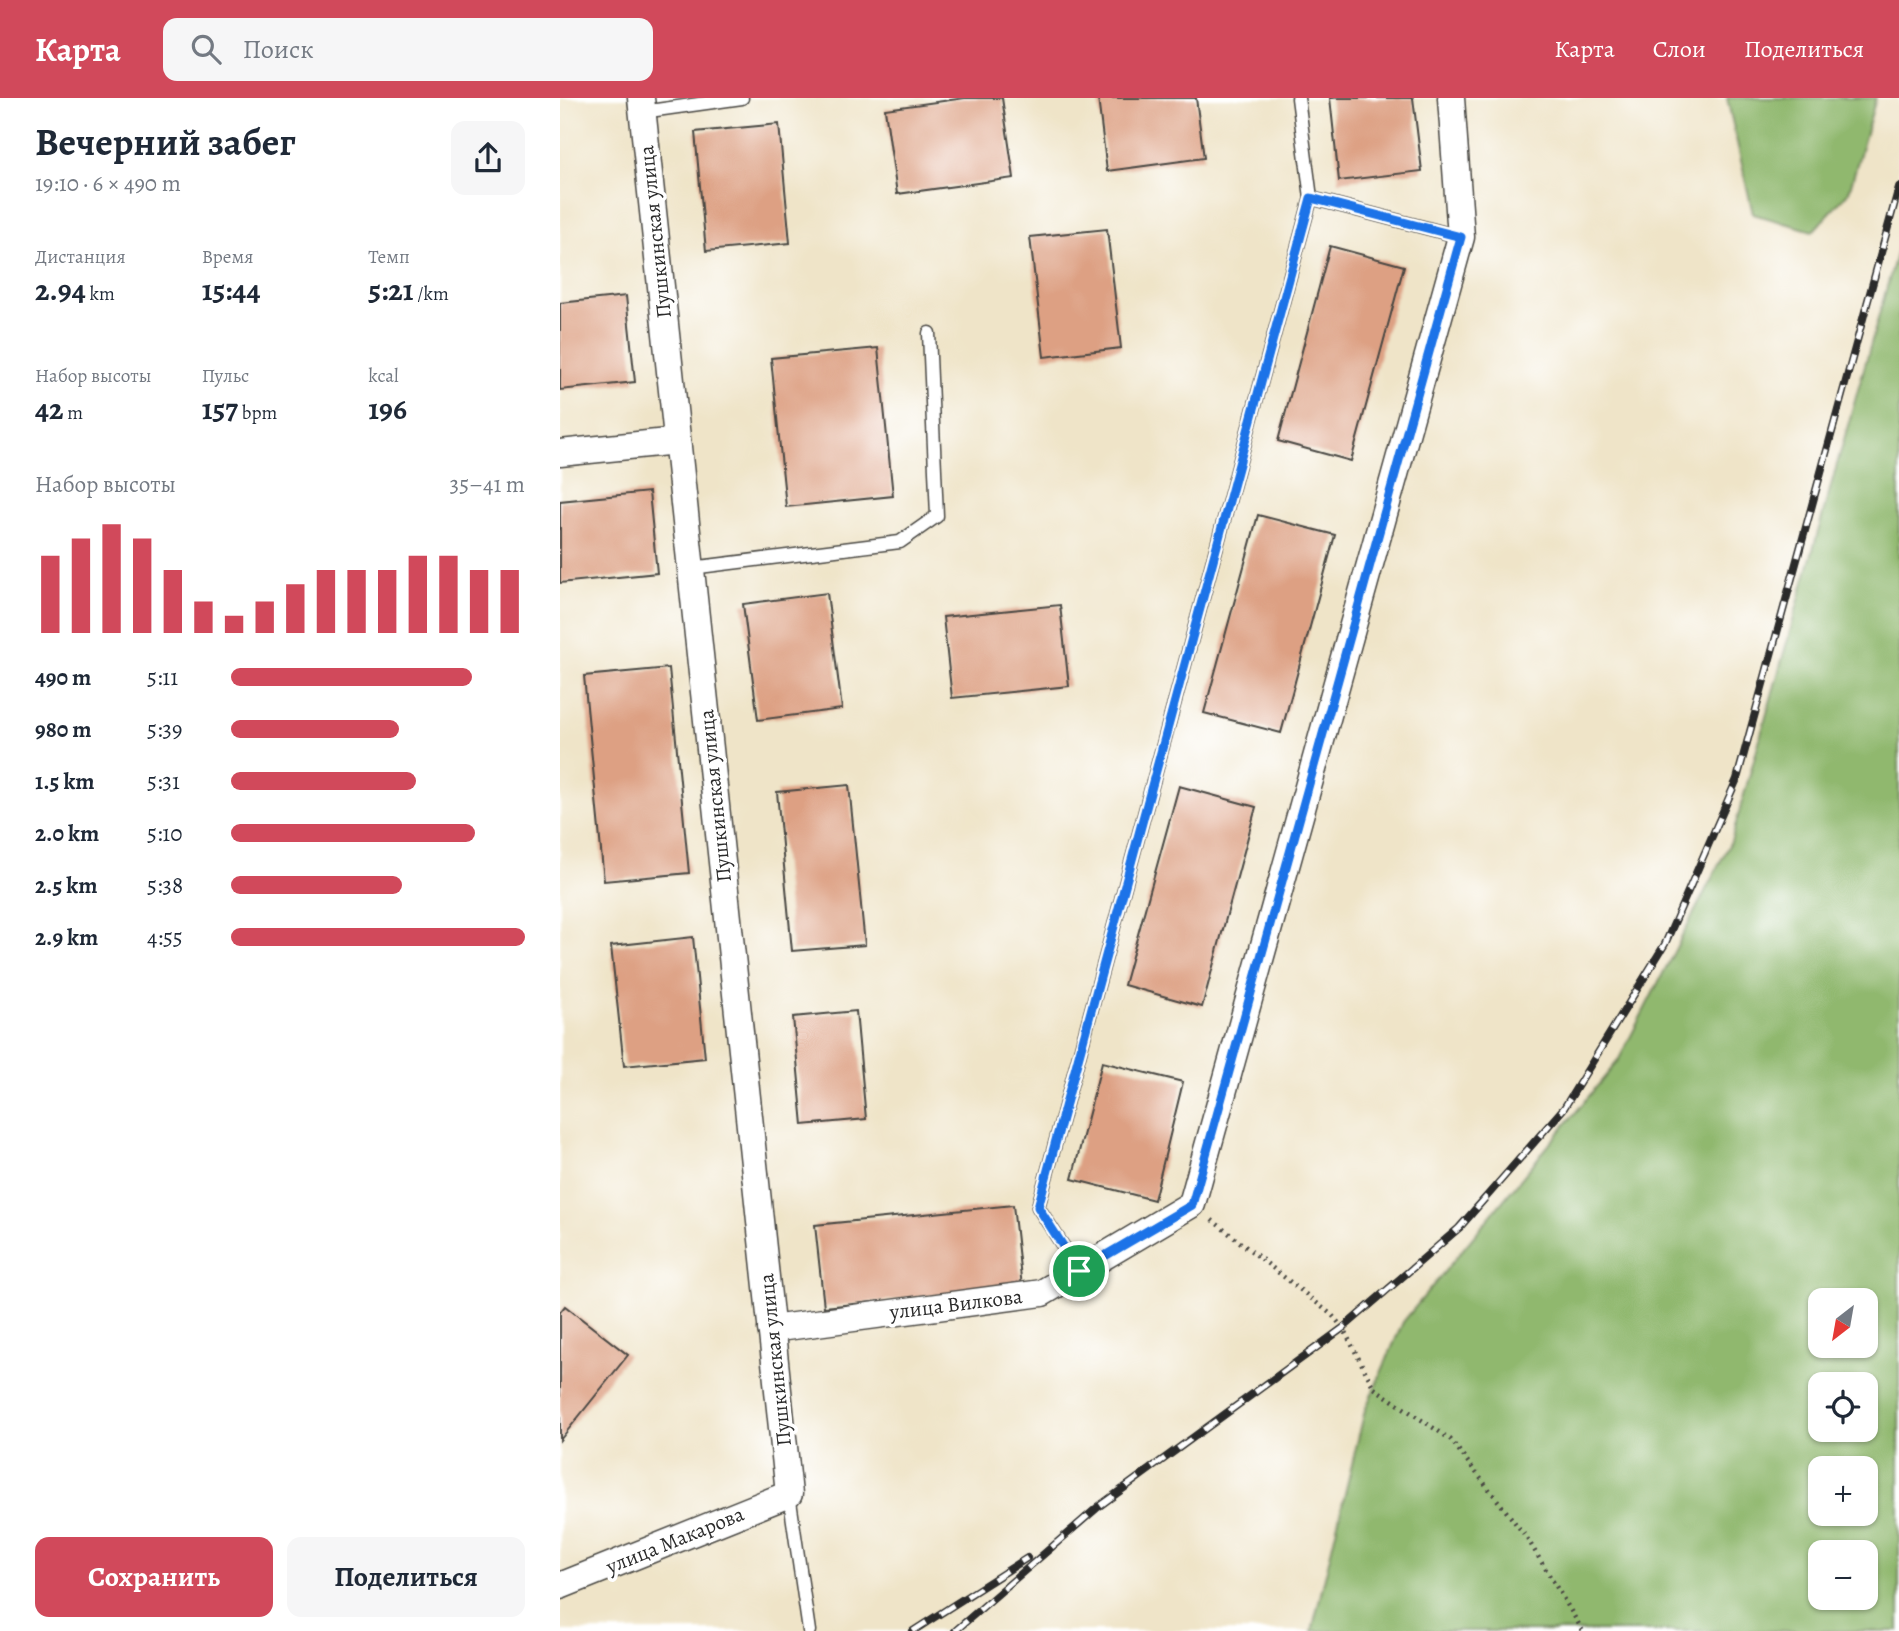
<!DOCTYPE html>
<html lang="ru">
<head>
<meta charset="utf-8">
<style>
  :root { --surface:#fff; --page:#f6f6f7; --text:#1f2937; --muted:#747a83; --accent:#d1495b }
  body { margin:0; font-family:Alegreya,serif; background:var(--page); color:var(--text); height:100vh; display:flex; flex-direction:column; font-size:26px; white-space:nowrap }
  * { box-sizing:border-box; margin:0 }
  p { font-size:23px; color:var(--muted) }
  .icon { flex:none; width:38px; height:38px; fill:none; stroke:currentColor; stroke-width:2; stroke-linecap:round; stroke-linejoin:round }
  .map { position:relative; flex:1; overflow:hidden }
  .sheet { display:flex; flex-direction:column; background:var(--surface); width:560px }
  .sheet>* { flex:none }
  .needle { width:46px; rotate:211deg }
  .fabs { position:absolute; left:1248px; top:1190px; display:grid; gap:14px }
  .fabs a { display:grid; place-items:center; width:70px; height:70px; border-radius:14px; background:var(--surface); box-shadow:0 2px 5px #0004; font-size:35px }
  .pin { position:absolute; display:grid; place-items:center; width:60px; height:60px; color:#fff; margin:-30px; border:4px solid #fff; border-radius:50%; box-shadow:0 2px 7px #0007 }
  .round { display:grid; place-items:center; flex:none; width:74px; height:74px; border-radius:14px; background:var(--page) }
  .summary { display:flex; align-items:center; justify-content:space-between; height:119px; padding:0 35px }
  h1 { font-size:38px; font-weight:700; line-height:52px }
  .metrics { display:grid; grid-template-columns:repeat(3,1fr); gap:10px; height:119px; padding:7px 35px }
  .metrics div { display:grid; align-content:center }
  .metrics b { font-size:30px; font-weight:700 }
  .metrics small { font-size:19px; font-weight:400 }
  .metrics p { font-size:19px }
  .chart { height:196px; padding:14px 35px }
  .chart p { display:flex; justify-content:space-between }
  .chart svg { width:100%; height:126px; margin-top:7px; stroke:var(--accent); stroke-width:6 }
  .button { display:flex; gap:14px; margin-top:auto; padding:14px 35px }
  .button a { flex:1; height:80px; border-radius:14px; background:var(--accent); color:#fff; font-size:28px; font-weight:700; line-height:80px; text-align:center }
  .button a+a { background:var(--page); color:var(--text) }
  ul { padding:0 35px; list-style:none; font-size:23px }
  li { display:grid; grid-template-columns:112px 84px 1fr; align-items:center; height:52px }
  li i { height:18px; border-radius:9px; background:var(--accent) }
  header { display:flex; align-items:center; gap:42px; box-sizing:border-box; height:98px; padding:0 35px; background:var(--accent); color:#fff }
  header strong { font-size:33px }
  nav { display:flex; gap:38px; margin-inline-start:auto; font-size:24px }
  .search { width:490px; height:63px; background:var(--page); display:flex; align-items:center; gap:18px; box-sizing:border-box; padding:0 24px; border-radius:14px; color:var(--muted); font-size:26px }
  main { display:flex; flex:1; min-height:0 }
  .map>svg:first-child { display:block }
</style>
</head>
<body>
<header>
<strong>Карта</strong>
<div class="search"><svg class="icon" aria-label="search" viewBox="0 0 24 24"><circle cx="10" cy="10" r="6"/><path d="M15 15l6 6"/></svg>Поиск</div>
<nav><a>Карта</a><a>Слои</a><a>Поделиться</a></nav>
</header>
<main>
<section class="sheet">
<div class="summary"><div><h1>Вечерний забег</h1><p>19:10 · 6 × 490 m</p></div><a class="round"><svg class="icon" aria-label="share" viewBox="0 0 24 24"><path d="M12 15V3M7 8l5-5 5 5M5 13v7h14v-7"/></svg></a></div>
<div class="metrics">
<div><p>Дистанция</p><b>2.94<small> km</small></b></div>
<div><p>Время</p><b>15:44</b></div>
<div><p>Темп</p><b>5:21<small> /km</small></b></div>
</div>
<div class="metrics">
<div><p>Набор высоты</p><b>42<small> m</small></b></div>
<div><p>Пульс</p><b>157<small> bpm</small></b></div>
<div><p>kcal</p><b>196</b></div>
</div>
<div class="chart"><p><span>Набор высоты</span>35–41 m</p>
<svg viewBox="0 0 160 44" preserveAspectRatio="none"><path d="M5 44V17M15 44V11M25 44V6M35 44V11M45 44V22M55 44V33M65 44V38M75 44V33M85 44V27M95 44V22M105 44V22M115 44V22M125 44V17M135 44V17M145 44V22M155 44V22"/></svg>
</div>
<ul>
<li><b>490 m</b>5:11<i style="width:82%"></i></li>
<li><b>980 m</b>5:39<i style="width:57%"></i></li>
<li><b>1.5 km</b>5:31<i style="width:63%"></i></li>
<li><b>2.0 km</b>5:10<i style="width:83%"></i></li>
<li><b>2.5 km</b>5:38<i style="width:58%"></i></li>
<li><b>2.9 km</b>4:55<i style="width:100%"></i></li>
</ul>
<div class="button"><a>Сохранить</a><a>Поделиться</a></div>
</section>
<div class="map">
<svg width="1339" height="1533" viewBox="0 0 1339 1533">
  <rect width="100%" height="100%" fill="#fff"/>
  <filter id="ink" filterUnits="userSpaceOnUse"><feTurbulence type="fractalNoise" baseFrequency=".0143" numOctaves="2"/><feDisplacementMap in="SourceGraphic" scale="14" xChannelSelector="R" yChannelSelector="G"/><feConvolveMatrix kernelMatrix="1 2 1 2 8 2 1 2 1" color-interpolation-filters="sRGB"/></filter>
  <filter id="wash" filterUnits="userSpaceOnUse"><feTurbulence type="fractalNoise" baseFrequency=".00686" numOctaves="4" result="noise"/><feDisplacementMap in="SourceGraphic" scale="28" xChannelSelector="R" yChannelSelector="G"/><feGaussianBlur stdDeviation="1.57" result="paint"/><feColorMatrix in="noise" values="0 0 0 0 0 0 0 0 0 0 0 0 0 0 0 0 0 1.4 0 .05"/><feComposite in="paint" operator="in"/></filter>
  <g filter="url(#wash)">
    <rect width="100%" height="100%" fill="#efe4c8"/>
    <g fill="#90b86e" stroke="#5e724c" stroke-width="2" fill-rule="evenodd">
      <path d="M1167,0H1316L1289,94L1253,133L1193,116Z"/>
      <path d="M1339,146V1533H752L805,1312L843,1224L1058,963L1171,743ZM1260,1202H1306V1248H1260ZM1260,1286H1306V1332H1260ZM1260,1370H1306V1416H1260ZM1260,1454H1306V1500H1260Z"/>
    </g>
    <g id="blocks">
      <g fill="#dda083">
        <path d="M405,0H442L454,80L337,96L325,11Z"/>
        <path d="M538,0H636L644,60L547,73Z"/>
        <path d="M770,0H853L862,73L779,83Z"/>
        <path d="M219,26L230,145L146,153L135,34Z"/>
        <path d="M547,131L561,250L484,259L470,139Z"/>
        <path d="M770,148L844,168L791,363L718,343Z"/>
        <path d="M66,198L75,284L0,292V205Z"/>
        <path d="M318,250L333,398L226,409L211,260Z"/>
        <path d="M89,394L97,475L0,485V403Z"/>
        <path d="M698,417L775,437L721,635L644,615Z"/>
        <path d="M267,495L282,611L198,622L183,506Z"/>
        <path d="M500,507L509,588L392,600L383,519Z"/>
        <path d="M109,570L129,775L44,783L24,578Z"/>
        <path d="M289,687L305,847L232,853L217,694Z"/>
        <path d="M619,688L696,709L642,909L564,887Z"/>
        <path d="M133,839L145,960L64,968L51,848Z"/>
        <path d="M296,913L306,1021L243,1027L233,919Z"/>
        <path d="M542,964L623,984L594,1102L512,1081Z"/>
        <path d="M453,1107L462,1189L264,1209L255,1127Z"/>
        <path d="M5,1208L68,1257L0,1342V1214Z"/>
      </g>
    </g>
  </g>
  <g filter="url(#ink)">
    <use href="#blocks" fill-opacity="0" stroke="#484743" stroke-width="2"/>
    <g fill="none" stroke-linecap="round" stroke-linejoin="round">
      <g stroke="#484743" stroke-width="15">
        <g id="service">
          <path d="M738,0L751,100L901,139"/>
          <path d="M82,14L182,0"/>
          <path d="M131,470L340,444L377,418L369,235"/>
          <path d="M519,1173L478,1109L751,100"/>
          <path d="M229,1396L249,1533"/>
        </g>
      </g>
      <g stroke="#484743" stroke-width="29">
        <g id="minor">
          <path d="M0,355L117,343"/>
          <path d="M211,1231L482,1195L632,1106L901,139L891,0"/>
          <path d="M0,1488L229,1396L81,0"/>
        </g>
      </g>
      <path stroke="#484743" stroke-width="4.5" stroke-dasharray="2 5" stroke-linecap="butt" d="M652,1122L772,1217L783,1230L814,1290L890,1341L967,1440L1023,1533"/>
      <use href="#service" stroke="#fff" stroke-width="12"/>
      <use href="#minor" stroke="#fff" stroke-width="26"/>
      <g stroke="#2b2b2b" stroke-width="8">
        <g id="rail">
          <path d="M353,1533L467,1460"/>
          <path d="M395,1533L538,1409L783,1230L899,1130L1004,1010L1105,846L1177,681L1339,89"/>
        </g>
      </g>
      <use href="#rail" stroke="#fff" stroke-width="5" stroke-dasharray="16" stroke-linecap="butt"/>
    </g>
  </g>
  <g fill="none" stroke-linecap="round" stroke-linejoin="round" filter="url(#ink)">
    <g stroke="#fff" stroke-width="14">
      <path id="route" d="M751,100L901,139L632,1107L519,1173L478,1109Z"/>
    </g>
    <use href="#route" stroke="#1a73e8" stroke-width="9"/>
  </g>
  <g text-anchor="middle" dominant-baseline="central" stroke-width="7" stroke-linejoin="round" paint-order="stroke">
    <g font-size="21" fill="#2b2b2b" stroke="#fff">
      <text transform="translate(95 134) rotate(-96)">Пушкинская улица</text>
      <text transform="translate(155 698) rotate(-96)">Пушкинская улица</text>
      <text transform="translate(396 1206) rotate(-7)">улица Вилкова</text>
      <text transform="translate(215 1262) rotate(-96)">Пушкинская улица</text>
      <text transform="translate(115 1442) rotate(-22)">улица Макарова</text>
    </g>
  </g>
</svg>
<div class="fabs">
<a><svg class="needle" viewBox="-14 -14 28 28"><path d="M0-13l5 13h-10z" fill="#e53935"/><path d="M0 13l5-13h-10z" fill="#747a83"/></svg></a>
<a><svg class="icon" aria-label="locate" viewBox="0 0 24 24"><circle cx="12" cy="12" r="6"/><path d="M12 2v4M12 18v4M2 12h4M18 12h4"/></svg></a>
<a>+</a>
<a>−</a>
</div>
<div class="pin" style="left:519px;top:1173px;background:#1e9e55"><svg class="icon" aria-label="arrive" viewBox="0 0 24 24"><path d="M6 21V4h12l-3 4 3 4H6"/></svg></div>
</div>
</main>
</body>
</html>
